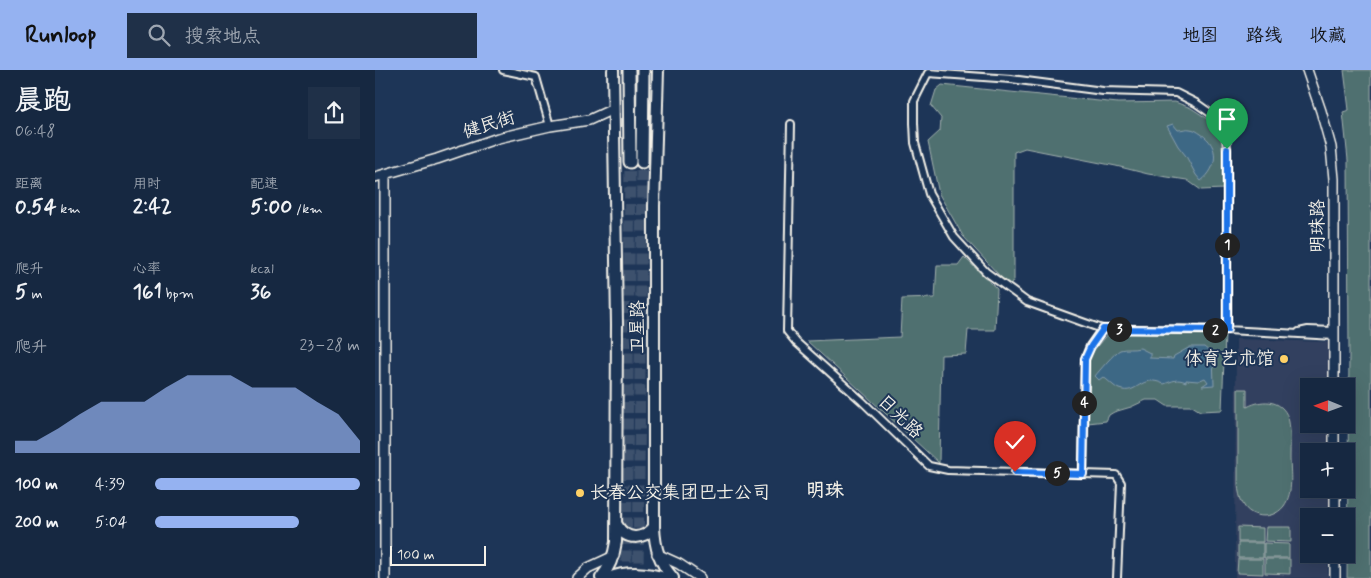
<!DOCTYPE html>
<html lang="zh">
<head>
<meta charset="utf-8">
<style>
  :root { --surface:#162841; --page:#1f3048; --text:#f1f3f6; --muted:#9ea6b1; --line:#35445a; --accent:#95b2f1 }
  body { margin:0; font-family:Mynerve,"LXGW WenKai TC",sans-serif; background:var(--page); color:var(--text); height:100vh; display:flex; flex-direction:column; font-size:19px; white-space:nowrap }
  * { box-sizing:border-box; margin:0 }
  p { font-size:16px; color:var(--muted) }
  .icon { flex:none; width:28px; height:28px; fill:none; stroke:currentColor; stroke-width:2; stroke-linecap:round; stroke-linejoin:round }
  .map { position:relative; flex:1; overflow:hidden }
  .side { display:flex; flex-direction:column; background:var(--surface); width:375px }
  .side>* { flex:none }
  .needle { width:32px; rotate:271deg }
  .buttons { position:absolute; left:925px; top:308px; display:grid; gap:10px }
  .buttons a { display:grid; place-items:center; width:55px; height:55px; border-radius:0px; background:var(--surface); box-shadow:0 5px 20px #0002,0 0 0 1px var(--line); font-size:25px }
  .scale { position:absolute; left:15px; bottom:12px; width:96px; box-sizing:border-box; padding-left:5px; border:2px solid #f4f1e8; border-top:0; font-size:14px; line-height:18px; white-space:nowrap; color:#f4f1e8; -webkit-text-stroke:4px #1d3557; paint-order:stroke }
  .pin { position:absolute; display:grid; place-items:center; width:42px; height:42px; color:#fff; margin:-51px -21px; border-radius:50% 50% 50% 0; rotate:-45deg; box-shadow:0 0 5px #0007 }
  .pin .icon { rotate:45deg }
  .km { position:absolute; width:25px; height:25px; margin:-12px; border-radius:50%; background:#222; color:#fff; font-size:14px; line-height:25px; text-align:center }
  .round { display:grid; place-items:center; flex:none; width:52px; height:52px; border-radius:0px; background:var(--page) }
  .head { display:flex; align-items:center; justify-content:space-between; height:85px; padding:0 15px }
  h1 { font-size:28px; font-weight:700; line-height:38px }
  .stats { display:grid; grid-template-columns:repeat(3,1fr); gap:8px; height:85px; padding:5px 15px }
  .stats div { display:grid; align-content:center }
  .stats b { font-size:21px; font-weight:700 }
  .stats small { font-size:14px; font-weight:400 }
  .stats p { font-size:14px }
  .chart { height:140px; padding:10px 15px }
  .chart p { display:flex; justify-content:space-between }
  .chart svg { width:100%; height:90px; margin-top:5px; fill:var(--accent); opacity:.7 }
  ul { padding:0 15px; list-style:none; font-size:16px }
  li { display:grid; grid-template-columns:80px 60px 1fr; align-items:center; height:38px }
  li i { height:12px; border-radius:6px; background:var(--accent) }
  header { display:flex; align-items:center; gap:30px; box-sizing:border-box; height:70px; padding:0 25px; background:var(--accent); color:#111 }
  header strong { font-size:24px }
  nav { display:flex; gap:28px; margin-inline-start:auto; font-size:18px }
  .search { width:350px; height:45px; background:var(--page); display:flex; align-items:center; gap:12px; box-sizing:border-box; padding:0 18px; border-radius:0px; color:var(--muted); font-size:19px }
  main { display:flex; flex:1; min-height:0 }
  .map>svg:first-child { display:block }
</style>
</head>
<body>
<header>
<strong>Runloop</strong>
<div class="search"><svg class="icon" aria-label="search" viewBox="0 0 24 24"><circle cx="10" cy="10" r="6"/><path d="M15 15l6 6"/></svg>搜索地点</div>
<nav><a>地图</a><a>路线</a><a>收藏</a></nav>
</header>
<main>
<section class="side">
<div class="head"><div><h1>晨跑</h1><p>06:48</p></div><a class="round"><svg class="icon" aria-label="share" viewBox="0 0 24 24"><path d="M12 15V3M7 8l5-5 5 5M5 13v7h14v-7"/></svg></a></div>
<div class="stats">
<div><p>距离</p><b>0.54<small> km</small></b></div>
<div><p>用时</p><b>2:42</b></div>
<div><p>配速</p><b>5:00<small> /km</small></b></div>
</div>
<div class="stats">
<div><p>爬升</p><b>5<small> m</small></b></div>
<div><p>心率</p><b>161<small> bpm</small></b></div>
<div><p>kcal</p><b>36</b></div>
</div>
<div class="chart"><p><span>爬升</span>23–28 m</p>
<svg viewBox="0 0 160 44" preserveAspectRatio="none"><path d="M0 44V38L10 38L20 32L30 25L40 19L50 19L60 19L70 12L80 6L90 6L100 6L110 12L120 12L130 12L140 19L150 25L160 38V44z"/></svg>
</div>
<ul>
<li><b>100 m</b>4:39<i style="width:100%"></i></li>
<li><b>200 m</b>5:04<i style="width:70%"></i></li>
</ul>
</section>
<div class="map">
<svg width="996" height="508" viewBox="0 0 996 508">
  <rect width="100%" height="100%" fill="#1d3557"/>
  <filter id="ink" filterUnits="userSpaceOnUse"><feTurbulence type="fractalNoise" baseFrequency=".02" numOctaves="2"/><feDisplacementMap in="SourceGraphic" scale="10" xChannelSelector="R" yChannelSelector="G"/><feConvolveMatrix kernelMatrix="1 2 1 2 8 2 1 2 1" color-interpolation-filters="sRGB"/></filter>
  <g filter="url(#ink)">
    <path fill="#32415f" d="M861,269L955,272V316H934V354H955L954,381H934V419H954V446H934V484H953V508H860Z"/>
    <g fill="#4f7070" stroke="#a2b0ac">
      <path d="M969,0H996V508H972L974,286L973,90L968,42L974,40Z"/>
      <path d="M567,15L743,33L800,32L816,38L833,49L848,69L849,119L826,120L812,110L773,104L741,96L650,78L639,82V210L634,216L588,166L564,124L553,72L565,61L566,48L556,36L561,20Z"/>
      <path d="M589,187L622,219L620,260H593L591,284L566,285L564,393L432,271L525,267L527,229L560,228L562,195H583Z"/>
      <path d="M733,263L850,265L847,340L825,341L817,336H792L783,330H771L756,337L739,342L734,345L731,351L713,353L714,292L719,280Z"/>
      <path d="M863,319H872V337C889,328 910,330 914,352C916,363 915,376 915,387C915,402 919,422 909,436C903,444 892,448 882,445C868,442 864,427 863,415Z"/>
      <path d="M863,457L888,458V472H863Z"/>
      <path d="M891,457H916V472L890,471Z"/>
      <rect x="863" y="473" width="25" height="15"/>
      <path d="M889,473L914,474V488H889Z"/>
      <path d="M863,489H888V504L862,503Z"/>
      <path d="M890,489H915V504L890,503Z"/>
    </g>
    <g fill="#3e6785" stroke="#879ead">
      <path d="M798,54L803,60C807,60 812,58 815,59C819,59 823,62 826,64C845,76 843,98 826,111L821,105L811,86L803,76L792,56Z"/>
      <path d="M815,277H829L838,284L839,315L827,316L833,312L830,308L823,311L811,310V312C802,308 798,311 789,314C765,303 763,326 744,319C739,317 733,310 728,307L724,310L720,306C724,301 740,282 745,280C751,278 758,280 765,278L775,283V288L798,289L799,286Z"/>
    </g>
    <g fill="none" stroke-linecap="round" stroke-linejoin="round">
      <g stroke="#3d516d" stroke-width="11" stroke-dasharray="11 5.5" stroke-linecap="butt">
        <path d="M251,508L255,92"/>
        <path d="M263,508L267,92"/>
      </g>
      <g stroke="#f4f1e8" stroke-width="10">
        <g id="street">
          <path d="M128,0L161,7L175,56"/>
          <path d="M416,54L412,261L421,272L487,331L554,396L573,400L741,405L746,413L742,508"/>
          <path d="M852,260V79L851,66L838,45L821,33L801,23L728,21L636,9L553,3L539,31V53L540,73L554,124L579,167L611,202L652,232L727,259L852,260L959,266"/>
          <path d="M924,262L933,260L959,261"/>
          <path d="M708,404L710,289L715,276L727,259"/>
        </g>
      </g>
      <g stroke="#f4f1e8" stroke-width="12">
        <g id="secondary">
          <path d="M932,0L946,41L956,77L959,109V316"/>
          <path d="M10,105V508"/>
          <path d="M0,107L62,89L123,68L175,56L214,50L238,39"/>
          <path d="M959,354V381"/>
          <path d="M960,419V446"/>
          <path d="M282,484L304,494L325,508"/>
          <path d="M960,484V508"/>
          <path d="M202,508L213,498L239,486"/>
        </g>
      </g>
      <g stroke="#f4f1e8" stroke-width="14">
        <g id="primary">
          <path d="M283,0L279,136V457C280,478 284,492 298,508"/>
          <path d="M242,455C251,471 268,470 279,457"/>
          <path d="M226,508C235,497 239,486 241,472L242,254L238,0"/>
          <path d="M234,508C251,501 273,502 289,508"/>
        </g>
      </g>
      <g stroke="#f4f1e8" stroke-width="15">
        <g id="highway">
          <path d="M254,0L255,92"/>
          <path d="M267,92L268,0"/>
        </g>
      </g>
      <use href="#street" stroke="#1d3557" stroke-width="6"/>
      <use href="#secondary" stroke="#1d3557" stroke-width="9"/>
      <use href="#primary" stroke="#1d3557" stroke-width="10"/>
      <use href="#highway" stroke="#1d3557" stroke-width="11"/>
    </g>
  </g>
  <g fill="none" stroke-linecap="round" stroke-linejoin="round" filter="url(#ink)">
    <g stroke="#fff" stroke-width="10">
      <path id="route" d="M640,402L708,404L710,289L716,276L728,259L852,260V79"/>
    </g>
    <use href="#route" stroke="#1a73e8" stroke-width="6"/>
  </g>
  <g fill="#ffd166" stroke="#1d3557" stroke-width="2">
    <circle cx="909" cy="289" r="5"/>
    <circle cx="205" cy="423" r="5"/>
  </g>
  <g text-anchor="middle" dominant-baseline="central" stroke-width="4" stroke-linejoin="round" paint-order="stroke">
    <g font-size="18" fill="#f4f1e8" stroke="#1d3557">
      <text transform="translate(114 55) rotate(-17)">健民街</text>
      <text transform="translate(943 156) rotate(-90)">明珠路</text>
      <text transform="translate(263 257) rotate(-90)">卫星路</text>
      <text transform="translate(525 347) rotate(44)">日光路</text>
    </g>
    <g font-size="18" fill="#f4f1e8" stroke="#1d3557" text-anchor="end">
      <text x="899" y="289">体育艺术馆</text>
      <text x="215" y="423" text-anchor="start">长春公交集团巴士公司</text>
    </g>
    <g font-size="19" font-weight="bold" fill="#f4f1e8" stroke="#1d3557">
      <text x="450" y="420">明珠</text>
    </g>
  </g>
</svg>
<div class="buttons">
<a><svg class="needle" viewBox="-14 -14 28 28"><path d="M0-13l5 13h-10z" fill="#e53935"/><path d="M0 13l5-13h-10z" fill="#9ea6b1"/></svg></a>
<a>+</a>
<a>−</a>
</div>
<div class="scale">100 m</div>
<div class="pin" style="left:852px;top:79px;background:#1e9e55"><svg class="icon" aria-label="arrive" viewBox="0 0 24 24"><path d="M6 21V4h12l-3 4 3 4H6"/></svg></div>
<div class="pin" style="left:640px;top:402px;background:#d93025"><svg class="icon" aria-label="check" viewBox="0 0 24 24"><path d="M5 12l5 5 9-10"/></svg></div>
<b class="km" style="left:852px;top:175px">1</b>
<b class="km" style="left:840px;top:260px">2</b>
<b class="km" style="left:744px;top:259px">3</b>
<b class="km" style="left:709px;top:333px">4</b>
<b class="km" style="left:682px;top:403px">5</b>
</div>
</main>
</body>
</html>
